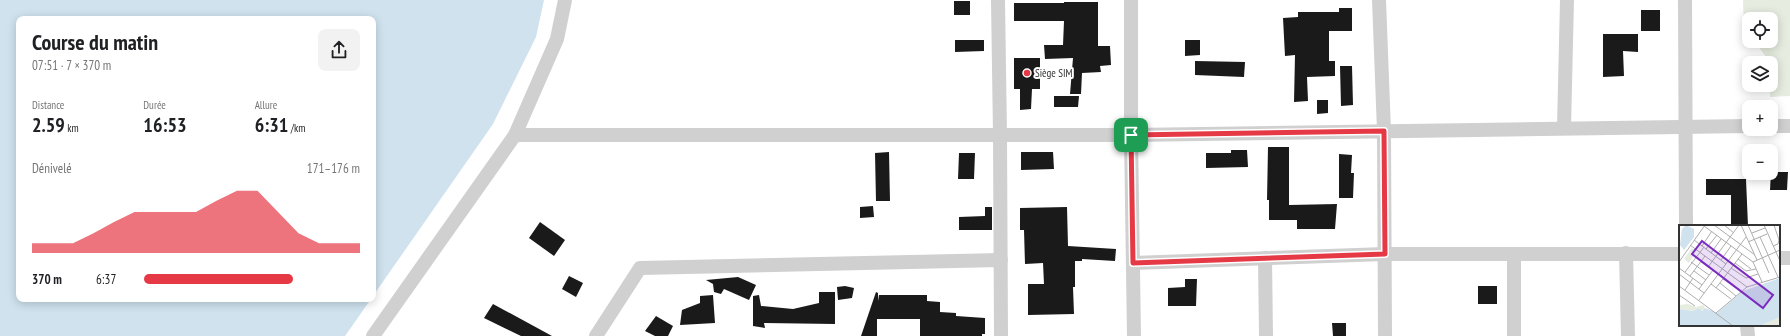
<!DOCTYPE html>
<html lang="fr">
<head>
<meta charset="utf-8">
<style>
  :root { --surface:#fff; --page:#f2f2f2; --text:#202124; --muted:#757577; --accent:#e63946 }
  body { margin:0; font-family:"PT Sans Narrow",sans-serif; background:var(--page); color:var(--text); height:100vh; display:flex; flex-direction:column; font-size:15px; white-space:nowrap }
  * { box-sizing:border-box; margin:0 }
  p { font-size:13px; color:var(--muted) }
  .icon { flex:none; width:22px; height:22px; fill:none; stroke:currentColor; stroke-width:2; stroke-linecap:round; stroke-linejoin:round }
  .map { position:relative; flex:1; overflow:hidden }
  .sheet { position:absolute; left:16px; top:16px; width:360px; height:286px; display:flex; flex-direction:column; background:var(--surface); border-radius:8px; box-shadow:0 2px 10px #0003 }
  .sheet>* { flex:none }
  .fabs { position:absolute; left:1742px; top:12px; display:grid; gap:8px }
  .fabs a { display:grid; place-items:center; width:36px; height:36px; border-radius:8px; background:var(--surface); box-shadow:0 2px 10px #0003; font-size:20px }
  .pin { position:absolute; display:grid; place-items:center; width:34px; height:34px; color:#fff; margin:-17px; border-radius:8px; box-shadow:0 2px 6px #0006 }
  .round { display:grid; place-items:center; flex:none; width:42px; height:42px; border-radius:8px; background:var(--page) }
  .overview { display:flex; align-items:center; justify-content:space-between; height:68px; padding:0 16px }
  h1 { font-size:22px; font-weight:700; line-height:30px }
  .figures { display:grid; grid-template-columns:repeat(3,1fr); gap:6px; height:68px; padding:4px 16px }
  .figures div { display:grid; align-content:center }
  .figures b { font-size:20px; font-weight:700 }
  .figures small { font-size:11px; font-weight:400 }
  .figures p { font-size:11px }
  .chart { height:112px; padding:8px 16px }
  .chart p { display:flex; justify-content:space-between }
  .chart svg { width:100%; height:72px; margin-top:4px; fill:var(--accent); opacity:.7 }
  ul { padding:0 16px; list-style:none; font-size:13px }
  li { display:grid; grid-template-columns:64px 48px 1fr; align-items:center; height:30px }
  li i { height:10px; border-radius:5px; background:var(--accent) }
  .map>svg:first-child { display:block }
</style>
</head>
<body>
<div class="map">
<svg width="1790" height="336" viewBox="0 0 1790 336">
  <rect width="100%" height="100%" fill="#fff"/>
  <path fill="#e6ecdf" d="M1743,0H1790V96L1770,97L1771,63H1768L1767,58L1754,41H1771V19H1749V35L1744,28Z"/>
  <path fill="#cfe2ee" d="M0,0H544L536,37L493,124L373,296V19H19V299H371L345,336H0Z"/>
  <g fill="#1a1a1a">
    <rect x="954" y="1" width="16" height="14"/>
    <path d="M1064,2H1098V46H1110L1111,65L1100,66L1101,72L1082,73L1081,94H1070L1073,58L1045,59L1044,45H1063L1064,21H1014V3H1064Z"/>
    <path d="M1339,8H1352V31H1329V61H1335V76L1307,77L1308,101L1294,102L1295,55L1285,56L1283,18L1298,17V12H1339Z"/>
    <rect x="1641" y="10" width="19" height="21"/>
    <path d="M1603,34H1638V52L1623,51L1624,76L1603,77Z"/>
    <path d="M955,40H984V51L955,52Z"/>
    <path d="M1185,40H1200V55L1185,56Z"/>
    <path d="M1014,58H1040V89H1032L1031,109L1020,110V89H1014Z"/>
    <path d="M1195,61L1245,62L1244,77L1195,75Z"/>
    <path d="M1340,66H1352L1353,105L1341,106Z"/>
    <path d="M1054,96H1079L1078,107H1054Z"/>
    <path d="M1317,100H1328V113L1317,114Z"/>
    <path d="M1268,147H1289V205L1337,204L1335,229H1297V220H1269V200H1267Z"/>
    <path d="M1231,150H1247L1248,167L1206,168V153H1231Z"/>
    <path d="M889,152L890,201H876L875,153Z"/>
    <path d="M1021,152H1053L1054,169L1021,170Z"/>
    <path d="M959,153H975L974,179H958Z"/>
    <path d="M1339,154L1352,155L1351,173H1354L1353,198H1339Z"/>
    <path d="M1771,172H1788L1787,190H1770Z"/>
    <path d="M1706,179H1746L1748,226H1731V195H1706Z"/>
    <path d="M873,206L874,217L860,218V207Z"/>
    <path d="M985,207H992V230H959V217L985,216Z"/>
    <path d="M1067,207L1068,246L1116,249L1115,261L1082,259V261H1075V287H1073L1074,314L1028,315V284H1044L1043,263L1025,264L1024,230H1020V208Z"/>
    <path d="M540,222L565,240L554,256L529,238Z"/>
    <path d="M569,276L583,283L576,297L562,289Z"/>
    <path d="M738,277L756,285L749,300L724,289L721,294L714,292L713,284L706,280Z"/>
    <path d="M1185,279H1197L1196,306H1168V288L1185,287Z"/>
    <path d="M845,286L854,288L852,298L838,300L837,287Z"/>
    <rect x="1478" y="286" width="19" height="18"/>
    <path d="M819,292H835V324L764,323L765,328L753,326V296L759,295L761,306L793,309L819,303Z"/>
    <path d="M876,292L878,293V301L879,295H927V301L940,302V312L956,313V316L985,318V334H982V336H920V319H877V336H861Z"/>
    <path d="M713,295L715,323L680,325L682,310L700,303V296Z"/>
    <path d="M493,304L530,324L552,336H521L484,318Z"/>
    <path d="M656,316L673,326L668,336H655L645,331Z"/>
    <path d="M1332,323H1346V336H1333Z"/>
  </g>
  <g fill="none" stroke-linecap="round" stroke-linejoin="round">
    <g stroke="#d0d0d0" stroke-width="14">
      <path d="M998,0L1000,135L1001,336"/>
      <path d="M1131,0V135L1134,336"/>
      <path d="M1379,0L1384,131L1385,336"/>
      <path d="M1685,0L1686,226"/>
      <path d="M1771,126H1790"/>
      <path d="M1564,128L1567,0"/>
      <path d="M515,135H1131L1749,126"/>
      <path d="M1626,253L1628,336"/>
      <path d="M1265,258L1266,336"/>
      <path d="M1779,258H1790"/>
      <path d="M1133,263L1385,254H1680"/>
      <path d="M1747,325L1748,336"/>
      <path d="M373,336L515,135L557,39L565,0"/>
      <path d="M596,336L640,268L1001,260"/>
      <path d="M1514,336V254"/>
    </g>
  </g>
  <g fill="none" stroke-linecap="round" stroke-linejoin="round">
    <g stroke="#fff" stroke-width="8">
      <path id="route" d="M1384,131L1385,254L1133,263L1131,135Z"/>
    </g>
    <use href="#route" stroke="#e63946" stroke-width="5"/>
  </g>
  <circle fill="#e63946" stroke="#fff" stroke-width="1.5" cx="1027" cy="73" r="4"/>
  <g text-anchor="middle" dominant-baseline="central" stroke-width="4" stroke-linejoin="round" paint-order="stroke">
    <g font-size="11" fill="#333" stroke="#fff" text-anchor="start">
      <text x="1035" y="73">Siège SIM</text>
    </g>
  </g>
  <g transform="translate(1679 225)">
    <rect width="101" height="101" fill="#fff"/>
    <path d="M13,23L17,26L10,38L5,34ZM9,79L17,82L24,80L26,83L23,86L18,83L14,86L0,84V80ZM101,92V101H82L92,96Z" fill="#e6ecdf"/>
    <path d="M7,0L15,4V12L5,25L1,20L3,4ZM101,53V92L81,101H0V84L14,86L19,83L23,86L26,83L38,88L64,66Z" fill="#cfe2ee"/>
    <path fill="none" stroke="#adadad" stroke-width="1" d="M35,0L76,30M45,0L55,8M62,0L78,35M69,0L90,48M85,0L101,36M25,1L74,37L83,57M73,8L86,3M81,12L99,52M15,15L47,39M69,17L88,9M11,20L68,62M23,21L33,6M94,21L99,19L100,15L95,0M27,24L38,10M32,28L42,14M59,34L72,44M42,35L52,21M0,37L26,0M12,37L30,50M22,37L39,49M74,37L101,25M56,38L67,46L77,44M29,42L60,0M0,43L23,60M52,43L67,53L79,49M15,46L27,55M6,47L25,22M0,49L25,68M11,51L26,31M44,54L61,66M41,58L57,71M32,59L52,74M0,61L54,101M37,63L63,29M20,64L34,45M6,65L14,53M0,70L16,81M20,75L67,12M37,88L68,62L101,52"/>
    <path fill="#7b2cbf" fill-opacity="0.15" stroke="#7b2cbf" stroke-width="2" d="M23,16L94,70L84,83L13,29Z"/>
    <rect width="101" height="101" fill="none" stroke="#333" stroke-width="2"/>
  </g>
</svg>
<div class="fabs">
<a><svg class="icon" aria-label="locate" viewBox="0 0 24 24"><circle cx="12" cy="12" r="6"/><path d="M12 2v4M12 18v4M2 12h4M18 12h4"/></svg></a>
<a><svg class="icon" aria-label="layers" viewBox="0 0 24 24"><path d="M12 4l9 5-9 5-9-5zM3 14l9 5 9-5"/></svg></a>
<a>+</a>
<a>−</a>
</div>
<div class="pin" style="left:1131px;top:135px;background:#1e9e55"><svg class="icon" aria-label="arrive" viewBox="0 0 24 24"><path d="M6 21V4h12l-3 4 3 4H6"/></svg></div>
<section class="sheet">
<div class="overview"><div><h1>Course du matin</h1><p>07:51 · 7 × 370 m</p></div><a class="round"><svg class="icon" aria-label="share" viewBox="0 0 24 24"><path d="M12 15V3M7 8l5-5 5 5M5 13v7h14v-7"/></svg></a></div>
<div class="figures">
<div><p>Distance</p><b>2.59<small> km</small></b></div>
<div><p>Durée</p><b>16:53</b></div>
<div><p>Allure</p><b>6:31<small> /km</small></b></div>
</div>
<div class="chart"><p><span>Dénivelé</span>171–176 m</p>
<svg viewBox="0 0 160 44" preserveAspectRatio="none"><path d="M0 44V38L10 38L20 38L30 32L40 25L50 19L60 19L70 19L80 19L90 12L100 6L110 6L120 19L130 32L140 38L150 38L160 38V44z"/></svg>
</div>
<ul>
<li><b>370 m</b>6:37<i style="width:69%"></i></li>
</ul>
</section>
</div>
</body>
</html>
